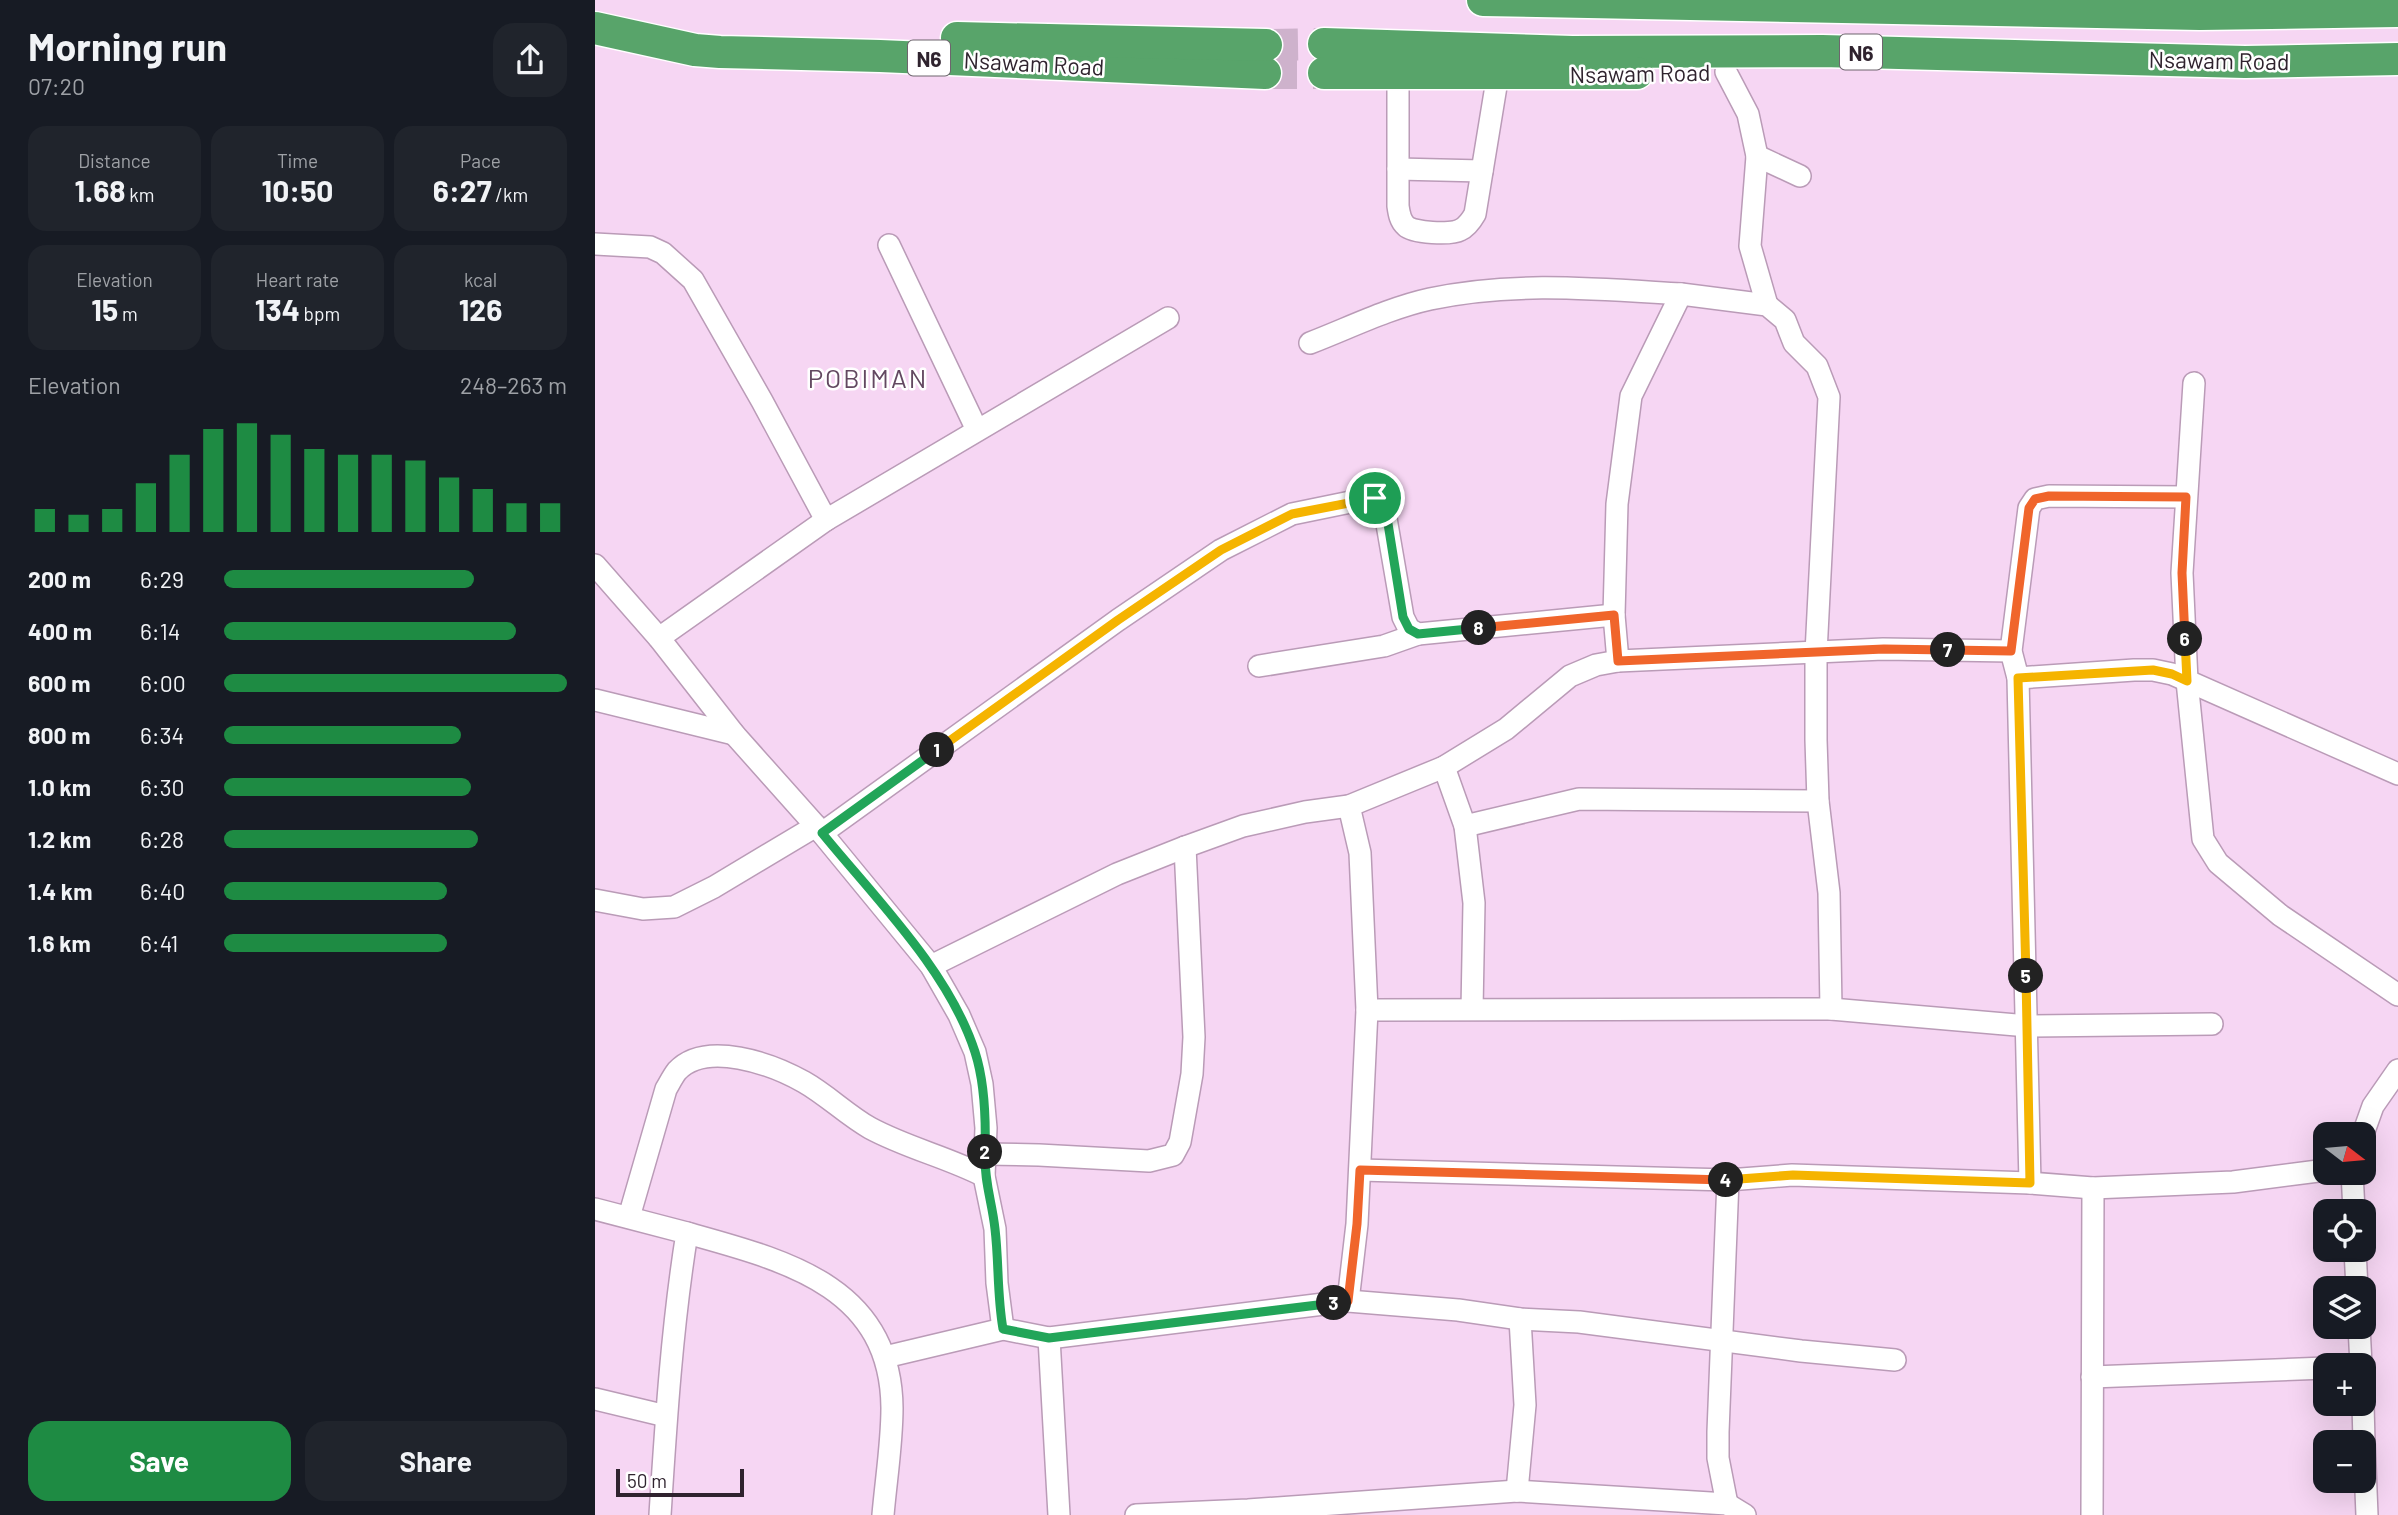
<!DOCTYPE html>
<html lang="en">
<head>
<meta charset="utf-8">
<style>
  :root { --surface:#171b24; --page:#20242c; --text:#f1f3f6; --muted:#9ea1a6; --accent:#1e8b43 }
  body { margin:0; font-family:Barlow,sans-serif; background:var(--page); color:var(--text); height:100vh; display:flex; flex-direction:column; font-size:26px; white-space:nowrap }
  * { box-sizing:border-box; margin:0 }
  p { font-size:23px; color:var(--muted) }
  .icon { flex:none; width:38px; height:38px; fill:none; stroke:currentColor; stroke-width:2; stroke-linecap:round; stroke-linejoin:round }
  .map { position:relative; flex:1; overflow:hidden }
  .sheet { display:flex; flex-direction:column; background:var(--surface); width:595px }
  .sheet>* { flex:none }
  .needle { width:46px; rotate:106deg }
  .tools { position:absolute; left:1718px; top:1122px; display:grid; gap:14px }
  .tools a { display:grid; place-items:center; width:63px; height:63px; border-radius:14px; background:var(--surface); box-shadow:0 7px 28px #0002; font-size:35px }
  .scale { position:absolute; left:21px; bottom:18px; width:128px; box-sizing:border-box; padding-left:7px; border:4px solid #2f232e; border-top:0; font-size:19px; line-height:24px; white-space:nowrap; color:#2f232e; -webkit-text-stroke:5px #fff; paint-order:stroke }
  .pin { position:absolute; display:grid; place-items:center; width:60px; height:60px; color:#fff; margin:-30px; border:4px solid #fff; border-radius:50%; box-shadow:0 2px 7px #0007 }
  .km { position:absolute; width:35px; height:35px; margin:-18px; border-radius:50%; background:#222; color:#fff; font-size:19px; line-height:35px; text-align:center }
  .round { display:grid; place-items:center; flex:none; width:74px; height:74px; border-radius:21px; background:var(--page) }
  .summary { display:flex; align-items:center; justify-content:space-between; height:119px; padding:0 28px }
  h1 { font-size:38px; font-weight:700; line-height:52px }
  .figures { display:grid; grid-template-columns:repeat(3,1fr); gap:10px; height:119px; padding:7px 28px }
  .figures div { display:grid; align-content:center; border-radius:18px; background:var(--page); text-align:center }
  .figures b { font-size:30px; font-weight:700 }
  .figures small { font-size:19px; font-weight:400 }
  .figures p { font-size:19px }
  .chart { height:196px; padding:14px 28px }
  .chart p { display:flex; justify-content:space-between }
  .chart svg { width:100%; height:126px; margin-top:7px; stroke:var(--accent); stroke-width:6 }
  .cta { display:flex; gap:14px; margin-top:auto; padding:14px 28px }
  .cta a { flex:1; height:80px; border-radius:21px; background:var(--accent); color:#fff; font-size:28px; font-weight:700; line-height:80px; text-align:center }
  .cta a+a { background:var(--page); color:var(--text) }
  ul { padding:0 28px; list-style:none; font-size:23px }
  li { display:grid; grid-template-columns:112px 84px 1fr; align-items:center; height:52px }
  li i { height:18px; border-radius:9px; background:var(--accent) }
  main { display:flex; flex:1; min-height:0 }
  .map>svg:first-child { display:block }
</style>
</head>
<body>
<main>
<section class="sheet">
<div class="summary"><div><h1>Morning run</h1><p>07:20</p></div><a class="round"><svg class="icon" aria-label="share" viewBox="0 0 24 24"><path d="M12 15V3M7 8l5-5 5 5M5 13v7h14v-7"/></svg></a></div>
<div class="figures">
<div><p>Distance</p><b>1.68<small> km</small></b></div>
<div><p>Time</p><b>10:50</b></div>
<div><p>Pace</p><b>6:27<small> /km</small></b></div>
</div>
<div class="figures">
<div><p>Elevation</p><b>15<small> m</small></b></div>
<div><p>Heart rate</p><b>134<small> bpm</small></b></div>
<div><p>kcal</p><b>126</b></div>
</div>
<div class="chart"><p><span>Elevation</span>248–263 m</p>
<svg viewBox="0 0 160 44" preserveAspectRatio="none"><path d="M5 44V36M15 44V38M25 44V36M35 44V27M45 44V17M55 44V8M65 44V6M75 44V10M85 44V15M95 44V17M105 44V17M115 44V19M125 44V25M135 44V29M145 44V34M155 44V34"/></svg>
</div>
<ul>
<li><b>200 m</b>6:29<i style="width:73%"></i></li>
<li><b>400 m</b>6:14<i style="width:85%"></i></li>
<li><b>600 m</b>6:00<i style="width:100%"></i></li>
<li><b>800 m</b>6:34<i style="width:69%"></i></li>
<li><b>1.0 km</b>6:30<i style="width:72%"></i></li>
<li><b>1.2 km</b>6:28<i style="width:74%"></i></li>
<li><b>1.4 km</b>6:40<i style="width:65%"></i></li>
<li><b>1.6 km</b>6:41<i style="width:65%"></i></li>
</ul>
<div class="cta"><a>Save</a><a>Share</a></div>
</section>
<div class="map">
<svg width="1803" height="1515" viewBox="0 0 1803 1515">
  <rect width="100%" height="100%" fill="#f6d6f3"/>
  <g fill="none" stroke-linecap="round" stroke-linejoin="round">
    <g stroke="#ceb2cc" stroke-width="32" stroke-dasharray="32 16" stroke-linecap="butt">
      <path d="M671,45L729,44"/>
      <path d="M670,73H729"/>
    </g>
    <g stroke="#ba9bb7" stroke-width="24">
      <g id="minor">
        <path d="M1131,72L1153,114L1162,156L1155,246L1172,305"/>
        <path d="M803,75V206C804,213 805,221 811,226C818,233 856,235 865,230C872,227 876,221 880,214L903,74"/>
        <path d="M1162,156L1205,176"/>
        <path d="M803,169L887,171"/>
        <path d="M0,244L55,247L68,253L98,280L167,401L231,520"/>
        <path d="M294,245L382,430"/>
        <path d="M715,343C754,328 794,308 835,299C918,281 1002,289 1086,294"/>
        <path d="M1599,383L1587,573L1592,681L1608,839L1623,863L1685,915L1803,995"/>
        <path d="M0,565L64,638L139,734L221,826L336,966L364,1015L380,1052L387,1084L391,1128L389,1176L400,1229L402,1283L408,1329"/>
        <path d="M64,638L231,520L573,318"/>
        <path d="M1023,661L1019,615L1022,504L1036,396L1086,294L1172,305L1190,320L1199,343L1222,366L1234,397L1221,653V740L1223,801L1234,893L1236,1009"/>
        <path d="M664,666L789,646L823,634"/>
        <path d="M1423,678L1539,670H1558L1577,674L1803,774"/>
        <path d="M0,700L139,734"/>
        <path d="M849,767L870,826L879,903L877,1009"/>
        <path d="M870,826L984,799L1223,801"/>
        <path d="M227,833L523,620L626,550L697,514L775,498L788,501L808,617L814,629L823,634L1019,615"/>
        <path d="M0,900L48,909L79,907L119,887L221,826"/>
        <path d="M336,966L522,874L590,847L648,826L710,812L754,806L849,767L911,729L975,676L1001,665L1023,661L1288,649L1416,651"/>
        <path d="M772,1010L1236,1009L1433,1026L1617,1024"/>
        <path d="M1768,1134L1778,1106L1803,1070"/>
        <path d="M390,1154L444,1155L554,1161L578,1155L585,1142L597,1074L599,1037L590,847"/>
        <path d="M765,1170L1133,1180L1123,1432V1458L1132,1504"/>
        <path d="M1757,1172L1759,1211"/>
        <path d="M1133,1180L1197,1175L1435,1183L1498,1188L1638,1182L1731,1170"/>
        <path d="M1435,1183L1423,678L1416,651L1434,508L1440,499L1454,496L1591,497"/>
        <path d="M0,1209L92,1233C77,1326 71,1421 65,1515"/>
        <path d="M34,1217L71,1089C74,1084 78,1076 82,1071C111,1040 177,1064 209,1082C232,1095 252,1115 275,1128C312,1148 352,1157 389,1176"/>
        <path d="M92,1233C188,1260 296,1285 297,1408C297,1443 291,1480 288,1515"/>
        <path d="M1760,1250L1762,1288"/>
        <path d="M753,1301L762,1224L772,1010L765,853L754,806"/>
        <path d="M1764,1326L1766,1365"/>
        <path d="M454,1338L464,1515"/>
        <path d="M290,1357L408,1329L454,1338L753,1301L863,1310L925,1319L984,1322L1206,1351L1300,1360"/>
        <path d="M1497,1377L1731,1368"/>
        <path d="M0,1399L71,1416"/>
        <path d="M1768,1404L1769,1442"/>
        <path d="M1769,1442L1772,1515"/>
        <path d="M922,1491L930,1405L925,1319"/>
        <path d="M541,1515L653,1510L922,1491L1132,1504L1150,1515"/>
        <path d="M1497,1515L1498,1188"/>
      </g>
    </g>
    <g stroke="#fff" stroke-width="35">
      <g id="highway">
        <path d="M888,0L1605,14L1803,11"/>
        <path d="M0,28L100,50L125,52L285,56L670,73"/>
        <path d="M362,38L671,45"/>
        <path d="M729,44L977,52L1227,51L1650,62L1803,59"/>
        <path d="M729,73H1042"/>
      </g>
    </g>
    <use href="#minor" stroke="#fff" stroke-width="21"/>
    <use href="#highway" stroke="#58a46a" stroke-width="32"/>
  </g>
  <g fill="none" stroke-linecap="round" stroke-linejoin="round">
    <g stroke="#fff" stroke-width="14">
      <path id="split-1" d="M342,750L523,620L626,550L697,514L780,498"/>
    </g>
    <g stroke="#fff" stroke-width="14">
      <path id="split-2" d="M342,750L227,833C280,898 354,971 380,1052C390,1083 391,1119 390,1152"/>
    </g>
    <g stroke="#fff" stroke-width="14">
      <path id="split-3" d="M390,1152C389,1182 397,1201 400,1229C404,1262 402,1295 408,1329L454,1338L739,1303"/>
    </g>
    <g stroke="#fff" stroke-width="14">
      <path id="split-4" d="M739,1303L753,1301L762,1224L765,1170L1131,1180"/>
    </g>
    <g stroke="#fff" stroke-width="14">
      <path id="split-5" d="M1131,1180L1198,1175L1435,1183L1431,976"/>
    </g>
    <g stroke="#fff" stroke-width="14">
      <path id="split-6" d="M1431,976L1423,678L1558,670L1577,674L1592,681L1590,639"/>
    </g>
    <g stroke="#fff" stroke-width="14">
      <path id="split-7" d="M1353,650L1416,651L1434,508L1440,499L1454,496L1591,497L1587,573L1590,639"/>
    </g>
    <g stroke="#fff" stroke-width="14">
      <path id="split-8" d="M884,628L1019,615L1023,661L1289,649L1353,650"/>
    </g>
    <g stroke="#fff" stroke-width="14">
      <path id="split-9" d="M780,498L788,501L790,505L808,617L814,629L823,634L884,628"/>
    </g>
    <use href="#split-1" stroke="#f5b400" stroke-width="9"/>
    <use href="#split-2" stroke="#22a559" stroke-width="9"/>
    <use href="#split-3" stroke="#22a559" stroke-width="9"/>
    <use href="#split-4" stroke="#f0652b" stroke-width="9"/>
    <use href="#split-5" stroke="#f5b400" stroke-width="9"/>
    <use href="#split-6" stroke="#f5b400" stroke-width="9"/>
    <use href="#split-7" stroke="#f0652b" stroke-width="9"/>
    <use href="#split-8" stroke="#f0652b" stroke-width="9"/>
    <use href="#split-9" stroke="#22a559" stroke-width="9"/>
  </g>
  <g text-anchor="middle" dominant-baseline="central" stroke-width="5" stroke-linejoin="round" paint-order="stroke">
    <g fill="#fff" stroke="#6d656d" stroke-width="2">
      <rect x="1245" y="34.5" width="42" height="35" rx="5"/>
      <rect x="313" y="40.5" width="42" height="35" rx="5"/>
    </g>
    <g font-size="21" font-weight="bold" fill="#2f232e">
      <text x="1266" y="52">N6</text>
      <text x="334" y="58">N6</text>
    </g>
    <g font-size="23" fill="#2f232e" stroke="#fff">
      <text transform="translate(1624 60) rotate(1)">Nsawam Road</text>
      <text transform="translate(439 63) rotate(3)">Nsawam Road</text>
      <text transform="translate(1045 73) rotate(-1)">Nsawam Road</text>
    </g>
    <g font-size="26" letter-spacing="2" fill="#634861" stroke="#fff">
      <text x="273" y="377">POBIMAN</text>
    </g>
  </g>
</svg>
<div class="tools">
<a><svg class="needle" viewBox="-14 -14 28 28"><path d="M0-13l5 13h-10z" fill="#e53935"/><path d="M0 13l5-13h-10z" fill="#9ea1a6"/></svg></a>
<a><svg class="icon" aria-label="locate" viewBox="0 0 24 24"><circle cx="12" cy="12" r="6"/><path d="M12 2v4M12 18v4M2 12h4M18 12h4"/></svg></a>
<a><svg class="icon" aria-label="layers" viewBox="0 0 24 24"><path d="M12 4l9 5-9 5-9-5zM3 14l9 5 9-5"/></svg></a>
<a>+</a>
<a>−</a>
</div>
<div class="scale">50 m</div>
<div class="pin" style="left:780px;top:498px;background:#1e9e55"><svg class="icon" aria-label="arrive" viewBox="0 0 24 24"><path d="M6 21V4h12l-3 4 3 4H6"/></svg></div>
<b class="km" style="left:342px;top:750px">1</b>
<b class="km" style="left:390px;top:1152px">2</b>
<b class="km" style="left:739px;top:1303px">3</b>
<b class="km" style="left:1131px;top:1180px">4</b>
<b class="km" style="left:1431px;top:976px">5</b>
<b class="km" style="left:1590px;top:639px">6</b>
<b class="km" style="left:1353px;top:650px">7</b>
<b class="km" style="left:884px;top:628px">8</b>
</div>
</main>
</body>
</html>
